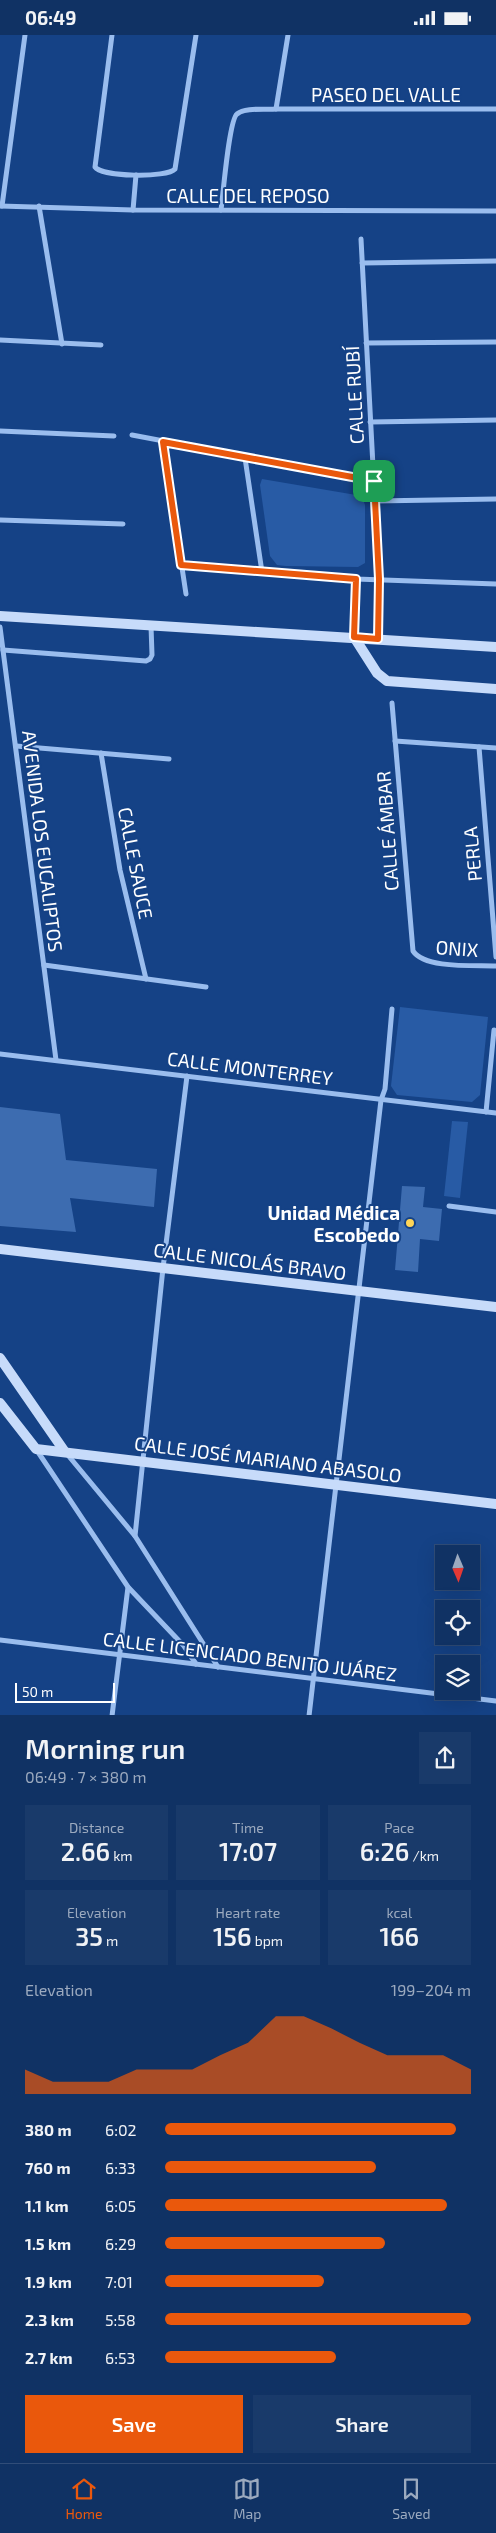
<!DOCTYPE html>
<html lang="en">
<head>
<meta charset="utf-8">
<style>
  :root { --surface:#103264; --page:#193a6a; --text:#f1f3f6; --muted:#9caabf; --line:#304d78; --accent:#ea580c }
  body { margin:0; font-family:"Exo 2",sans-serif; background:var(--page); color:var(--text); height:100vh; display:flex; flex-direction:column; font-size:19px; white-space:nowrap }
  * { box-sizing:border-box; margin:0 }
  p { font-size:16px; color:var(--muted) }
  .icon { flex:none; width:28px; height:28px; fill:none; stroke:currentColor; stroke-width:2; stroke-linecap:round; stroke-linejoin:round }
  .map { position:relative; height:1680px; overflow:hidden }
  .details { display:flex; flex-direction:column; background:var(--surface); flex:1 }
  .details>* { flex:none }
  .needle { width:32px; rotate:178deg }
  .buttons { position:absolute; left:435px; top:1510px; display:grid; gap:10px }
  .buttons a { display:grid; place-items:center; width:45px; height:45px; border-radius:0px; background:var(--surface); box-shadow:0 5px 20px #0002,0 0 0 1px var(--line); font-size:25px }
  .scale { position:absolute; left:15px; bottom:12px; width:100px; box-sizing:border-box; padding-left:5px; border:2px solid #fff; border-top:0; font-size:14px; line-height:18px; white-space:nowrap; color:#fff; -webkit-text-stroke:4px #154286; paint-order:stroke }
  .pin { position:absolute; display:grid; place-items:center; width:42px; height:42px; color:#fff; margin:-21px; border-radius:10px; box-shadow:0 2px 8px #0006 }
  .round { display:grid; place-items:center; flex:none; width:52px; height:52px; border-radius:0px; background:var(--page) }
  .summary { display:flex; align-items:center; justify-content:space-between; height:85px; padding:0 25px }
  h1 { font-size:28px; font-weight:600; line-height:38px }
  .stats { display:grid; grid-template-columns:repeat(3,1fr); gap:8px; height:85px; padding:5px 25px }
  .stats div { display:grid; align-content:center; border-radius:0px; background:var(--page); text-align:center }
  .stats b { font-size:25px; font-weight:600 }
  .stats small { font-size:14px; font-weight:400 }
  .stats p { font-size:14px }
  .chart { height:140px; padding:10px 25px }
  .chart p { display:flex; justify-content:space-between }
  .chart svg { width:100%; height:90px; margin-top:5px; fill:var(--accent); opacity:.7 }
  .primary-button { display:flex; gap:10px; margin-top:auto; padding:10px 25px }
  .primary-button a { flex:1; height:58px; border-radius:0px; background:var(--accent); color:#fff; font-size:20px; font-weight:600; line-height:58px; text-align:center }
  .primary-button a+a { background:var(--page); color:var(--text) }
  ul { padding:0 25px; list-style:none; font-size:16px }
  li { display:grid; grid-template-columns:80px 60px 1fr; align-items:center; height:38px }
  li i { height:12px; border-radius:6px; background:var(--accent) }
  .status { display:flex; justify-content:space-between; align-items:center; height:35px; padding:0 25px; background:var(--surface); direction:ltr }
  .status svg { height:14px; fill:currentColor }
  .menu { display:flex; justify-content:space-around; align-items:center; height:70px; border-top:1px solid var(--line); background:var(--surface); font-size:14px; color:var(--muted) }
  .menu a { display:grid; justify-items:center; gap:2px }
  .menu .current { color:var(--accent) }
  .map>svg:first-child { display:block }
</style>
</head>
<body>
<div class="status"><b>06:49</b><svg viewBox="0 0 49 12"><path d="M0 12V9h3v3zM5 12V6h3v6zM10 12V3h3v9zM15 12V0h3v12zM26 1h20v11H26zM47 4h2v5h-2z"/></svg></div>
<div class="map">
<svg width="496" height="1681" viewBox="0 0 496 1681">
  <rect width="100%" height="100%" fill="#154286"/>
  <g fill="#285ba5">
    <path d="M262,444L362,461L365,470V528L358,532L286,531L277,530L270,521L260,450Z"/>
    <path d="M400,972L488,982L480,1060L472,1067L397,1060L391,1051Z"/>
    <path d="M452,1086L468,1087L460,1163L444,1161Z"/>
  </g>
  <g fill="#3d6cb0">
    <path d="M0,1072L60,1079L66,1125L157,1134L154,1172L70,1163L76,1197L0,1191Z"/>
    <path d="M402,1151L425,1152L423,1172L442,1174L439,1206L420,1204L418,1237L395,1235Z"/>
  </g>
  <g fill="none" stroke-linecap="round" stroke-linejoin="round">
    <g stroke="#9abdee" stroke-width="5">
      <path d="M112,0L95,132C102,142 167,143 175,134L196,0"/>
      <path d="M276,74L288,0"/>
      <path d="M0,171L133,175L496,176"/>
      <path d="M2,171L25,0"/>
      <path d="M39,171L62,309"/>
      <path d="M133,175L136,140"/>
      <path d="M221,175C223,161 229,85 237,79C245,72 266,75 276,74H496"/>
      <path d="M361,204L379,545L378,604"/>
      <path d="M362,228L496,226"/>
      <path d="M0,305L101,310"/>
      <path d="M366,308L496,307"/>
      <path d="M370,387L496,385"/>
      <path d="M0,396L114,401"/>
      <path d="M132,400L374,446"/>
      <path d="M163,407L186,559"/>
      <path d="M245,423L262,537"/>
      <path d="M375,466L496,464"/>
      <path d="M0,485L123,489"/>
      <path d="M181,531L356,544L496,549"/>
      <path d="M0,592L56,1025"/>
      <path d="M354,602L356,544"/>
      <path d="M3,615L146,626L150,624L152,620L151,591"/>
      <path d="M392,668L413,916C425,934 475,930 496,931"/>
      <path d="M395,706L496,713"/>
      <path d="M16,711L169,724"/>
      <path d="M479,712L496,922"/>
      <path d="M101,718L120,835L146,944"/>
      <path d="M44,930L206,952"/>
      <path d="M0,1019L496,1078"/>
      <path d="M486,1077L494,995"/>
      <path d="M449,1171L496,1177"/>
      <path d="M36,1414L128,1552L184,1611L196,1629"/>
      <path d="M67,1419L135,1501L218,1632"/>
      <path d="M135,1501L163,1233L187,1041"/>
      <path d="M0,1605L496,1666"/>
      <path d="M112,1681L128,1552"/>
      <path d="M309,1681L381,1065L385,1054L392,974"/>
    </g>
    <g stroke="#c7dbfa" stroke-width="10">
      <path d="M0,581L496,612"/>
      <path d="M354,602L377,638L387,646L496,654"/>
      <path d="M0,1214L496,1272"/>
      <path d="M0,1323L65,1417"/>
      <path d="M0,1368L36,1414L496,1469"/>
    </g>
  </g>
  <g fill="none" stroke-linecap="round" stroke-linejoin="round">
    <g stroke="#fff" stroke-width="10">
      <path id="route" d="M163,407L374,446L379,544L378,604L354,602L356,544L181,530Z"/>
    </g>
    <use href="#route" stroke="#ea580c" stroke-width="6"/>
  </g>
  <circle fill="#ffd557" stroke="#154286" stroke-width="2" cx="410" cy="1188" r="5"/>
  <g text-anchor="middle" dominant-baseline="central" stroke-width="4" stroke-linejoin="round" paint-order="stroke">
    <g font-size="19" fill="#fff" stroke="#154286">
      <text x="386" y="59">PASEO DEL VALLE</text>
      <text x="248" y="160">CALLE DEL REPOSO</text>
      <text transform="translate(354 360) rotate(-93)">CALLE RUBÍ</text>
      <text transform="translate(387 796) rotate(-94)">CALLE ÁMBAR</text>
      <text transform="translate(43 806) rotate(83)">AVENIDA LOS EUCALIPTOS</text>
      <text transform="translate(472 819) rotate(-95)">PERLA</text>
      <text transform="translate(136 828) rotate(79)">CALLE SAUCE</text>
      <text transform="translate(457 913) rotate(4)">ONIX</text>
      <text transform="translate(250 1033) rotate(7)">CALLE MONTERREY</text>
      <text transform="translate(250 1226) rotate(7)">CALLE NICOLÁS BRAVO</text>
      <text transform="translate(268 1424) rotate(7)">CALLE JOSÉ MARIANO ABASOLO</text>
      <text transform="translate(250 1621) rotate(7)">CALLE LICENCIADO BENITO JUÁREZ</text>
    </g>
    <g font-size="19" font-weight="bold" fill="#fff" stroke="#154286" text-anchor="end">
      <text x="400" y="1177">Unidad Médica<tspan x="400" dy="22">Escobedo</tspan></text>
    </g>
  </g>
</svg>
<div class="buttons">
<a><svg class="needle" viewBox="-14 -14 28 28"><path d="M0-13l5 13h-10z" fill="#e53935"/><path d="M0 13l5-13h-10z" fill="#9caabf"/></svg></a>
<a><svg class="icon" aria-label="locate" viewBox="0 0 24 24"><circle cx="12" cy="12" r="6"/><path d="M12 2v4M12 18v4M2 12h4M18 12h4"/></svg></a>
<a><svg class="icon" aria-label="layers" viewBox="0 0 24 24"><path d="M12 4l9 5-9 5-9-5zM3 14l9 5 9-5"/></svg></a>
</div>
<div class="scale">50 m</div>
<div class="pin" style="left:374px;top:446px;background:#1e9e55"><svg class="icon" aria-label="arrive" viewBox="0 0 24 24"><path d="M6 21V4h12l-3 4 3 4H6"/></svg></div>
</div>
<section class="details">
<div class="summary"><div><h1>Morning run</h1><p>06:49 · 7 × 380 m</p></div><a class="round"><svg class="icon" aria-label="share" viewBox="0 0 24 24"><path d="M12 15V3M7 8l5-5 5 5M5 13v7h14v-7"/></svg></a></div>
<div class="stats">
<div><p>Distance</p><b>2.66<small> km</small></b></div>
<div><p>Time</p><b>17:07</b></div>
<div><p>Pace</p><b>6:26<small> /km</small></b></div>
</div>
<div class="stats">
<div><p>Elevation</p><b>35<small> m</small></b></div>
<div><p>Heart rate</p><b>156<small> bpm</small></b></div>
<div><p>kcal</p><b>166</b></div>
</div>
<div class="chart"><p><span>Elevation</span>199–204 m</p>
<svg viewBox="0 0 160 44" preserveAspectRatio="none"><path d="M0 44V32L10 38L20 38L30 38L40 32L50 32L60 32L70 25L80 19L90 6L100 6L110 12L120 19L130 25L140 25L150 25L160 32V44z"/></svg>
</div>
<ul>
<li><b>380 m</b>6:02<i style="width:95%"></i></li>
<li><b>760 m</b>6:33<i style="width:69%"></i></li>
<li><b>1.1 km</b>6:05<i style="width:92%"></i></li>
<li><b>1.5 km</b>6:29<i style="width:72%"></i></li>
<li><b>1.9 km</b>7:01<i style="width:52%"></i></li>
<li><b>2.3 km</b>5:58<i style="width:100%"></i></li>
<li><b>2.7 km</b>6:53<i style="width:56%"></i></li>
</ul>
<div class="primary-button"><a>Save</a><a>Share</a></div>
</section>
<nav class="menu">
<a class="current"><svg class="icon" aria-label="home" viewBox="0 0 24 24"><path d="M3 11l9-7 9 7M6 9v11h12V9"/></svg>Home</a>
<a><svg class="icon" aria-label="map" viewBox="0 0 24 24"><path d="M3 6l6-2 6 2 6-2v14l-6 2-6-2-6 2zM9 4v14M15 6v14"/></svg>Map</a>
<a><svg class="icon" aria-label="saved" viewBox="0 0 24 24"><path d="M7 4h10v16l-5-4-5 4z"/></svg>Saved</a>
</nav>
</body>
</html>
